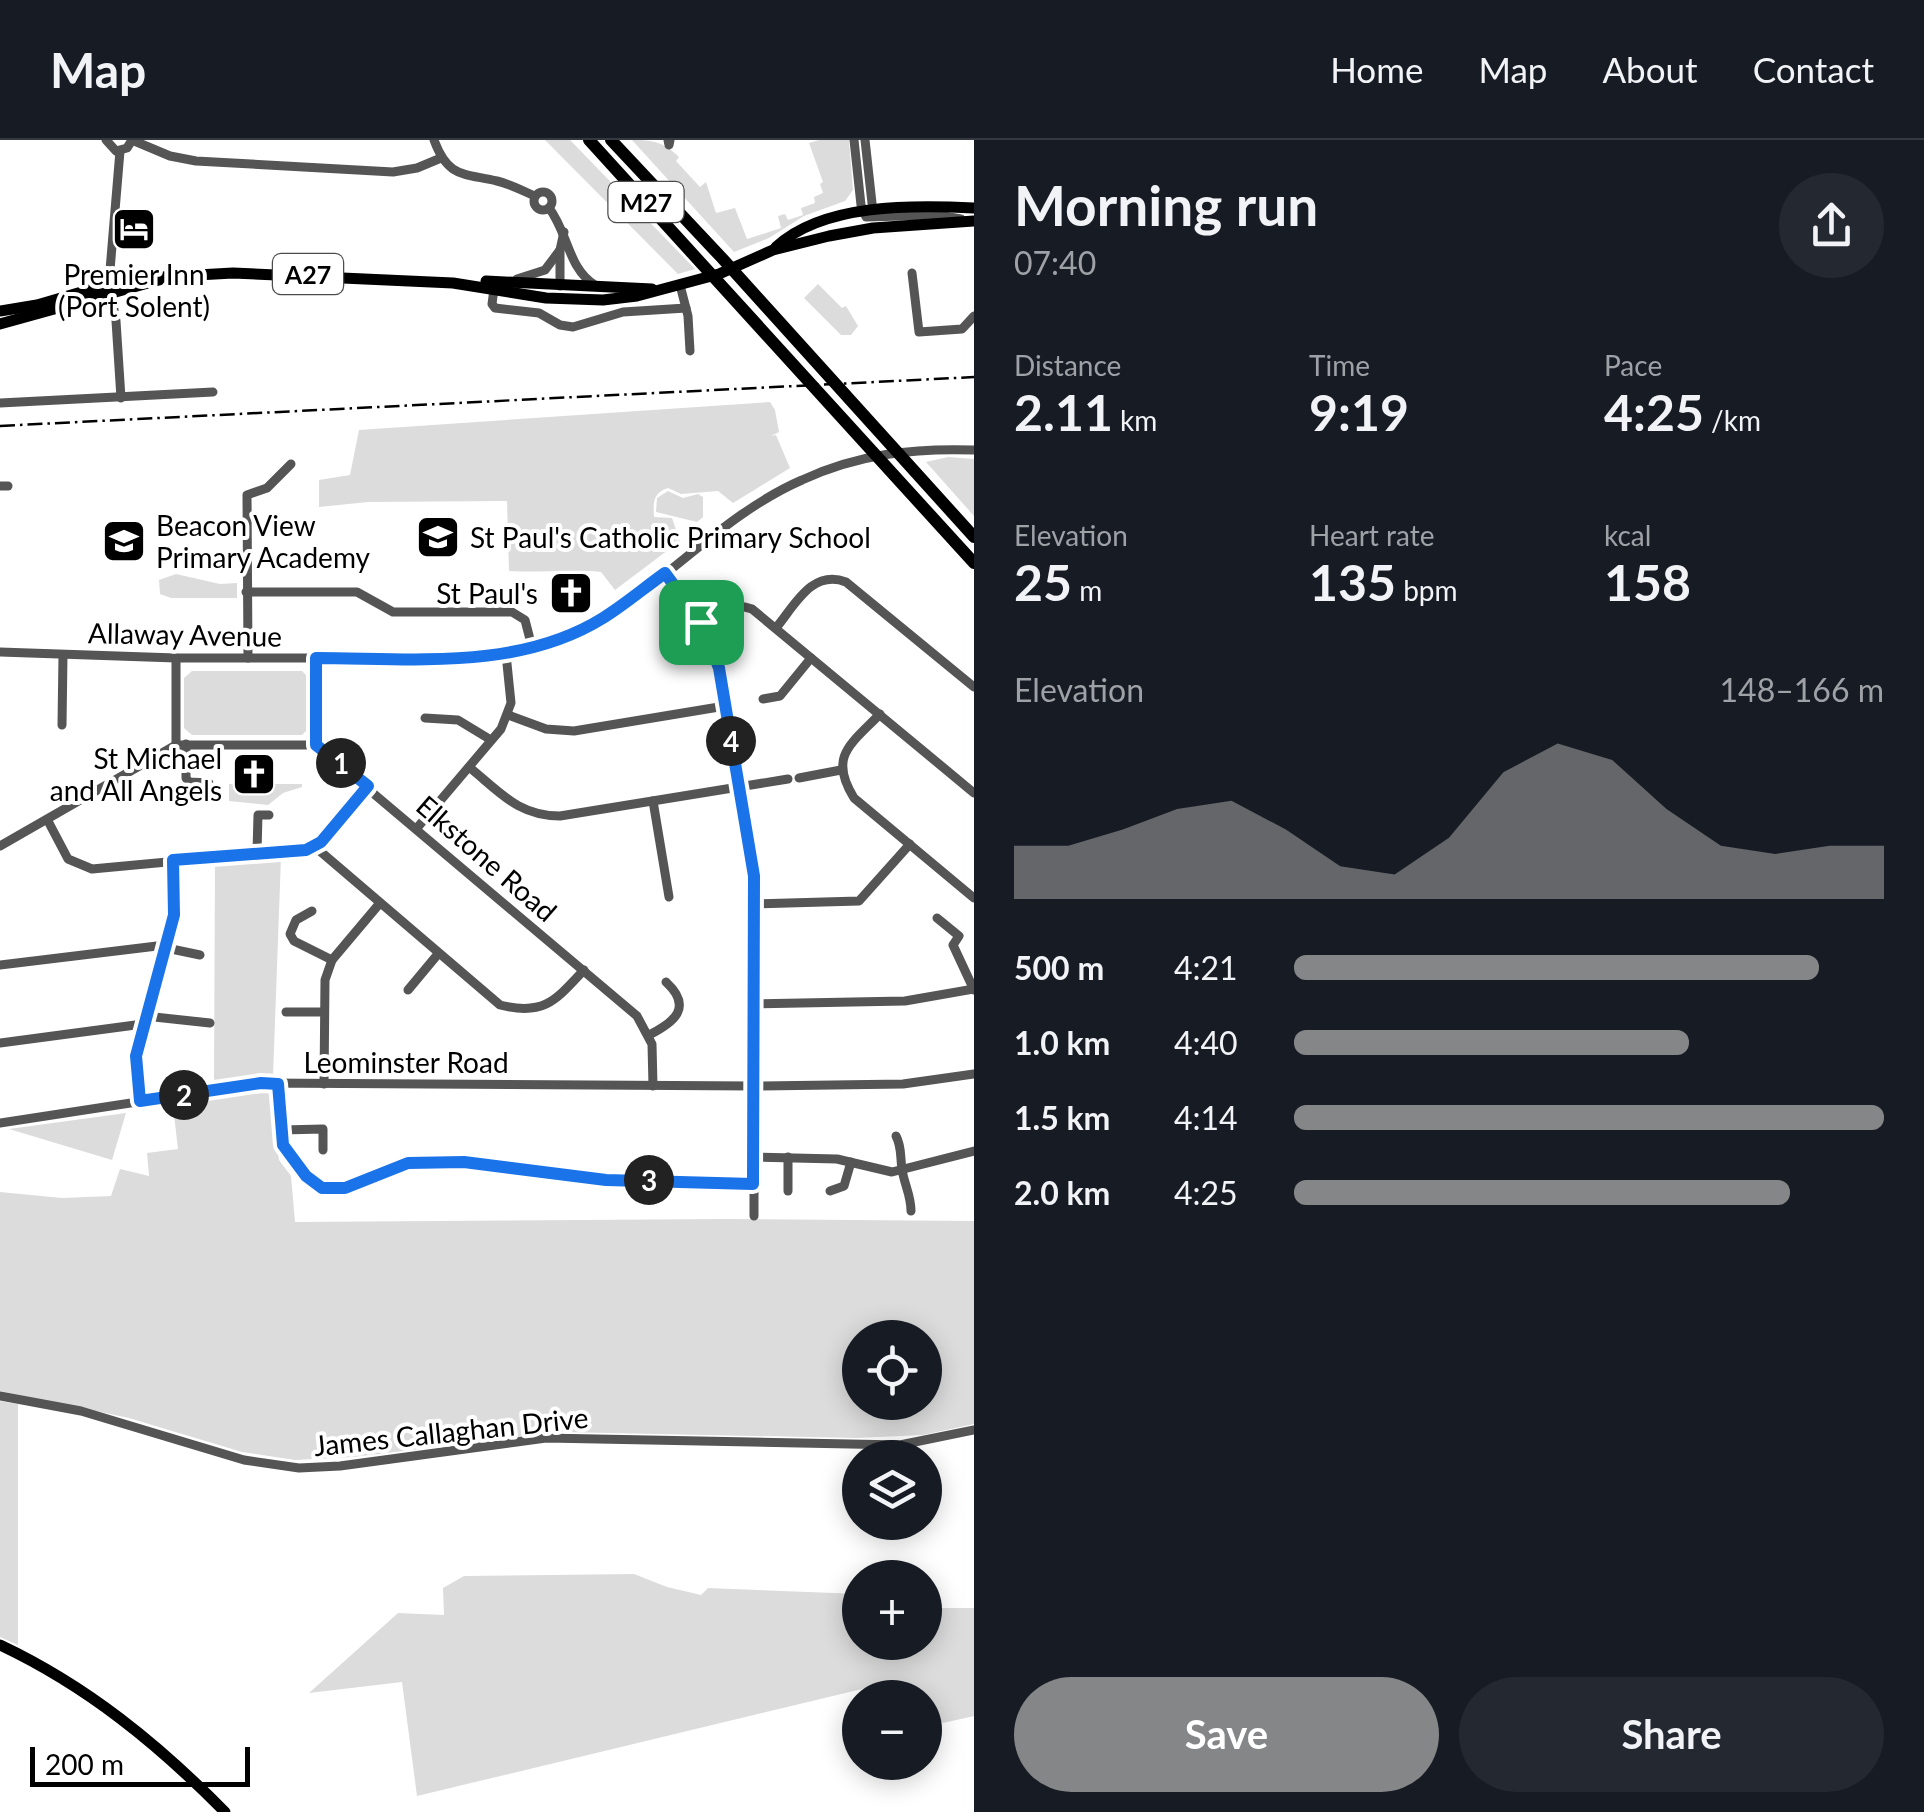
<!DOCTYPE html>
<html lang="en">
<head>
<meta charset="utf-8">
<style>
  :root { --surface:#171b24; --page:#242831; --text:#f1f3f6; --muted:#9ea1a6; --line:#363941; --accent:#858687 }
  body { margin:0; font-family:Lato,sans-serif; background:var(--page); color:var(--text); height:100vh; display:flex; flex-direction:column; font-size:38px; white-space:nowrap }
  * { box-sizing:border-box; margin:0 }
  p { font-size:32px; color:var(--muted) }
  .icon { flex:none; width:55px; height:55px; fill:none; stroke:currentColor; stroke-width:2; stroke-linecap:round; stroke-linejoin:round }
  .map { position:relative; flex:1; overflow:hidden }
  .details { display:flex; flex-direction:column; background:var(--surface); width:950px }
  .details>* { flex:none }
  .controls { position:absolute; left:842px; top:1180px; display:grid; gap:20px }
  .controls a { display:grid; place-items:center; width:100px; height:100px; border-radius:50%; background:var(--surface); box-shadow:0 5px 25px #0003; font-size:50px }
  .scale { position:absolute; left:30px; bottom:25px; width:220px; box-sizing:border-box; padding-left:10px; border:5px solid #000; border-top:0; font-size:28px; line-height:35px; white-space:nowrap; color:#000; -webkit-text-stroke:8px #fff; paint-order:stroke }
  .pin { position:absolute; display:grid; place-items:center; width:85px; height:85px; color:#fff; margin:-42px; border-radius:20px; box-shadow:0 5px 15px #0006 }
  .km { position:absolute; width:50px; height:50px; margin:-25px; border-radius:50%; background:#222; color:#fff; font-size:28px; line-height:50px; text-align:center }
  .round { display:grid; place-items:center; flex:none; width:105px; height:105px; border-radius:52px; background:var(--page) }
  .overview { display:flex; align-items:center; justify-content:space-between; height:170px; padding:0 40px }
  h1 { font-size:55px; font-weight:700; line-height:75px }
  .figures { display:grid; grid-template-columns:repeat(3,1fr); gap:15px; height:170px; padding:10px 40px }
  .figures div { display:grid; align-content:center }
  .figures b { font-size:50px; font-weight:700 }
  .figures small { font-size:28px; font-weight:400 }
  .figures p { font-size:28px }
  .chart { height:280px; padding:20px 40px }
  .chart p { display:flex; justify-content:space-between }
  .chart svg { width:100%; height:180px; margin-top:10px; fill:var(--accent); opacity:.7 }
  .button { display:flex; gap:20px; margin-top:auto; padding:20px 40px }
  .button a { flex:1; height:115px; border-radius:60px; background:var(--accent); color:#fff; font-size:40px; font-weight:700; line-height:115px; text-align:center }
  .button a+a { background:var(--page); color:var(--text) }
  ul { padding:0 40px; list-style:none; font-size:32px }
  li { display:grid; grid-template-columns:160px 120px 1fr; align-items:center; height:75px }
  li i { height:25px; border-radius:12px; background:var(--accent) }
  header { display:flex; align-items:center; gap:60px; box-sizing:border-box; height:140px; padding:0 50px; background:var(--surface); border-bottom:2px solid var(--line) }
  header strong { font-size:48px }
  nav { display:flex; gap:55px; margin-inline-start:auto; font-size:35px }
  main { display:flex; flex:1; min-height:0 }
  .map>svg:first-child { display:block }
</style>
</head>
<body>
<header>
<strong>Map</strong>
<nav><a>Home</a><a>Map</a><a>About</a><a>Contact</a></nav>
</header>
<main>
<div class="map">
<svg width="974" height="1672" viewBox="0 0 974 1672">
  <rect width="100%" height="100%" fill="#fff"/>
  <g fill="#dcdcdc" fill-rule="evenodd">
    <path d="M545,0H570L695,129L678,134Z"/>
    <path d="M632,0C654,0 663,2 679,17L676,21L700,47L706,42L716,73L735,68L747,99L781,88L778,76L785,74L788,80L803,75L801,68L815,63L814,57L823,53L820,44L823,42L809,3L819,0H849L853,50L845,61L804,76L769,98L734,112Z"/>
    <path d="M818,144L842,168L846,166L858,186L851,195H841L804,158Z"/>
    <path d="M770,262L775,270L779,292L771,296L776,295L790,328L733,363L718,351L681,354L668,348C653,353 653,362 654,377L672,378L680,401L615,450L601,432C570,429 541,433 509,431L507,361L368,362L319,367V340L350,335L359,290Z"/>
    <path d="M948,317L974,319V376L926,322Z"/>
    <path d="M668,351L683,358L698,354L703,357V377L697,382L656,372L657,358Z"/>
    <path d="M176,434L220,444L237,443V458H171L160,454L159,440Z"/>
    <path d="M192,531H302L309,538V588L302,595H192L184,588V538Z"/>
    <path d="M229,644H302V647L283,653L268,665L229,661Z"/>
    <path d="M281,717L272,964L279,1020L291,1036L295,1082L726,1079L974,1081V1284L923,1295L856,1298L561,1292L353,1317L295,1320L242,1312L129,1278L0,1251V1052L62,1058L111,1056L120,1029L149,1036L147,1013L178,1009L171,949L214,942L215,722ZM860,1198H925V1262H860Z"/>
    <path d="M126,973L112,1020L9,989Z"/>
    <path d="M0,1261L18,1264V1505L0,1497Z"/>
    <path d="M634,1434L667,1447L701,1455L708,1448L860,1454V1502H925V1468H974V1576L943,1583L925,1571V1558L904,1557L883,1544L417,1656L402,1542L309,1553L398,1473L444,1475L443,1448L464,1436Z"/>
  </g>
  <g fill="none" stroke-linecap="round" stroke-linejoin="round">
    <g stroke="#555" stroke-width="9">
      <path d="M106,0L116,11L127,8L132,0L170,16L196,21L393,32L417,28L441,18"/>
      <path d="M434,0C448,38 463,33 497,41C510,44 523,51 535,56"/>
      <path d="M668,0L669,5L670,0"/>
      <path d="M854,0L861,65L866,77L938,75L961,79"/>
      <path d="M865,0L873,72"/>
      <path d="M120,11L109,142L116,181L121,258"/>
      <circle cx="543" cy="61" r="9"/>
      <path d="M549,68C568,92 568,129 595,145"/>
      <path d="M912,133L919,192L962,189L974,176"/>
      <path d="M517,139L545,130L560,110"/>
      <path d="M492,144L494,149L492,164L495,168L539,173L560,185L573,187L623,172L686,168"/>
      <path d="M680,145L688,176L690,211"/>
      <path d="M560,146V110L564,92"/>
      <path d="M0,263L213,252"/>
      <path d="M0,346H8"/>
      <path d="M665,433L701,482L719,528L754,736V1076"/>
      <path d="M246,452H357L393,472H512L525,480L532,507"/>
      <path d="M701,482C718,471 731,461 752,469L974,653"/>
      <path d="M776,488C795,465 812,429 846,442L974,547"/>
      <path d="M0,512L176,518H468C514,513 559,503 600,480C670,439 726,373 802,340C858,314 913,308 974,310"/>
      <path d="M248,518L247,355L267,348L291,324"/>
      <path d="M763,559L780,556L811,518"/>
      <path d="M880,574C851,604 828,616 854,658L974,758"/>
      <path d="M508,575L546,589L574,591L725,566"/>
      <path d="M425,578L458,580L491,600"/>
      <path d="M62,585L63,515"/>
      <path d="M186,604V638L189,642L209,643"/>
      <path d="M176,605V518"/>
      <path d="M316,605L317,518"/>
      <path d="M469,627C500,652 518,676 560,676L788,639"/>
      <path d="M799,638L841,630"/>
      <path d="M653,661L669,757"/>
      <path d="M48,681L68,719L92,729L306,709L321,701L368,646"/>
      <path d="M417,688L501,589L511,563L506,514"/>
      <path d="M0,706L176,605H316L637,876L652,904L653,946"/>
      <path d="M314,706L500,865C544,876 555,861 584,830"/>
      <path d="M257,712L258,675H269"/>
      <path d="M755,764L859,761L910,704"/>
      <path d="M312,771L296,780L290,794L294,801L332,820"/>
      <path d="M937,778L959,796L953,805L974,850"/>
      <path d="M0,825L157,806L200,815"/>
      <path d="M408,850L438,814"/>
      <path d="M754,864L905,861L974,849"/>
      <path d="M286,872H324"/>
      <path d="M145,876L210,883"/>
      <path d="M649,895C675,882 693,867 666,842"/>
      <path d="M0,903L143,884"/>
      <path d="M278,944C281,983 279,1022 317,1045C344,1062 383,1027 411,1023C476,1013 543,1036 608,1040C656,1044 705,1041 753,1044"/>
      <path d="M324,944L325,840L332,820L380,763"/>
      <path d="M140,961L136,916L174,775L173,720"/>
      <path d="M0,983L261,943L754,946L903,944L974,934"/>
      <path d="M282,990L323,989V1010"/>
      <path d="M896,996C902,1007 900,1017 902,1029C904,1044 911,1055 911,1071"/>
      <path d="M753,1017L837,1019L892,1032L974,1011"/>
      <path d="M788,1017V1051"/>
      <path d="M830,1051L844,1046L851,1022"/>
      <path d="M0,1256L81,1271L244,1320L299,1328L340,1326L546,1298L900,1305L974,1290"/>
    </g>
    <g stroke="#000" stroke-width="11">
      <path d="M776,107C823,63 914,65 974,68"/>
      <path d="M486,141L652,149"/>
      <path d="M0,171L37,165L126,139L233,133L453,143L546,158L603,160L637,156L719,134L773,110L829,96L873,88L974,81"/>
      <path d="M0,184L159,140"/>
      <path d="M0,1505C87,1546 158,1604 225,1672"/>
    </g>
    <g stroke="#000" stroke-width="12">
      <path d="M589,0L974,423"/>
      <path d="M611,0L721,117L974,397"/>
    </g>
    <path stroke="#000" stroke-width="2.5" stroke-dasharray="15 5 2.5 5" stroke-linecap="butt" d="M0,286L974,237"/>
  </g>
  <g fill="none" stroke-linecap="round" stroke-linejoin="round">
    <g stroke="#fff" stroke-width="20">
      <path id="route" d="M665,433L701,482L719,528L754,736L753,1044L606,1040L464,1022L408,1023L345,1048H322L306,1036L283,1005L278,944L261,943L140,961L136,916L174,775L173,720L306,710L321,702L368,646L316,605V518C411,518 518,531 603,478C624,465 644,448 665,433Z"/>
    </g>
    <use href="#route" stroke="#1a73e8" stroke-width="12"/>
  </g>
  <defs>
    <g id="hotel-square" transform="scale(2.25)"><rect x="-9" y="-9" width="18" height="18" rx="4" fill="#000" stroke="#fff"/><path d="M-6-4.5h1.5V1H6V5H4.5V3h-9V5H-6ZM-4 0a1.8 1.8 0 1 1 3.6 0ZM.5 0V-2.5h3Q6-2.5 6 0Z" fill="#fff"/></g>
    <g id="school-square" transform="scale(2.25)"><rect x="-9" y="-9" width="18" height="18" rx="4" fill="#000" stroke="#fff"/><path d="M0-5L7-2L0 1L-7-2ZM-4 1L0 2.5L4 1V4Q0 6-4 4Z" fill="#fff"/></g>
    <g id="church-square" transform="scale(2.25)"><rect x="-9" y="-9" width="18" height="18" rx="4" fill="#000" stroke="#fff"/><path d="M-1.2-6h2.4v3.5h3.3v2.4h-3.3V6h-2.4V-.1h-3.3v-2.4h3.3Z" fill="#fff"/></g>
  </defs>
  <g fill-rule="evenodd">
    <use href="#hotel-square" x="134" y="89"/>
    <use href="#school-square" x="438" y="397"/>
    <use href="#school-square" x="124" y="401"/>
    <use href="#church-square" x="571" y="453"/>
    <use href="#church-square" x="254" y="634"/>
  </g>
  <g text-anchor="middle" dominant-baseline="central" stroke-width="8" stroke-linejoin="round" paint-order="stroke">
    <g fill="#fff" stroke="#4c4c4c" stroke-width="2.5">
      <rect x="608.5" y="42" width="75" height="40" rx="8"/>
      <rect x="273" y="114" width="70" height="40" rx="8"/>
    </g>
    <g font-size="25" font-weight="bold" fill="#000">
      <text x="646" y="62">M27</text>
      <text x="308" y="134">A27</text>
    </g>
    <g font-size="28" fill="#000" stroke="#fff" text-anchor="start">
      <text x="134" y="134" text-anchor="middle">Premier Inn<tspan x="134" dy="32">(Port Solent)</tspan></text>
      <text x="156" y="385">Beacon View<tspan x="156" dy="32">Primary Academy</tspan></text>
      <text x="470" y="397">St Paul's Catholic Primary School</text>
      <text x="538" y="453" text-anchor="end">St Paul's</text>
      <text x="222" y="618" text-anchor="end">St Michael<tspan x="222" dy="32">and All Angels</tspan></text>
    </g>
    <g font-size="28" fill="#000" stroke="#fff">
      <text transform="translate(185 494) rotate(1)">Allaway Avenue</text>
      <text transform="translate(487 718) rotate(41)">Elkstone Road</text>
      <text x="406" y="922">Leominster Road</text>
      <text transform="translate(451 1291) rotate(-6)">James Callaghan Drive</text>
    </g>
  </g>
</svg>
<div class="controls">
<a><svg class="icon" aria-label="locate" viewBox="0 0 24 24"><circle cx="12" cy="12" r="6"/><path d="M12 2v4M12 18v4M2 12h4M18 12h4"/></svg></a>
<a><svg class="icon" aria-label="layers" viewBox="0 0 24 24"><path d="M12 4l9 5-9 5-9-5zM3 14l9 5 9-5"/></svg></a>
<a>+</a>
<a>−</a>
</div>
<div class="scale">200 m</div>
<div class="pin" style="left:701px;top:482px;background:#1e9e55"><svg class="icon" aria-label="arrive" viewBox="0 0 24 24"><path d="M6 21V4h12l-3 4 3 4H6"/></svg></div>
<b class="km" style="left:341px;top:623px">1</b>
<b class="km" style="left:184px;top:955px">2</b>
<b class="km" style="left:649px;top:1040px">3</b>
<b class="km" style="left:731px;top:601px">4</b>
</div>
<section class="details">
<div class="overview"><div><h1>Morning run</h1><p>07:40</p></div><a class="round"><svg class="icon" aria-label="share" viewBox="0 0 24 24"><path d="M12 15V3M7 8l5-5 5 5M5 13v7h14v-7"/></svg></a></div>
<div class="figures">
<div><p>Distance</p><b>2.11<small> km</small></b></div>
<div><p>Time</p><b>9:19</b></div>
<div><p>Pace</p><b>4:25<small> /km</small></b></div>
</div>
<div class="figures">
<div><p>Elevation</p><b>25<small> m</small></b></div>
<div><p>Heart rate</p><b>135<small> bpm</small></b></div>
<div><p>kcal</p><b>158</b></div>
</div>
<div class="chart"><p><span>Elevation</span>148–166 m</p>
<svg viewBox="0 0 160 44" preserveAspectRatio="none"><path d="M0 44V31L10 31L20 27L30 22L40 20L50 27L60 36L70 38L80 29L90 13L100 6L110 10L120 22L130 31L140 33L150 31L160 31V44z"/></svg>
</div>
<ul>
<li><b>500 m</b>4:21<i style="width:89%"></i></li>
<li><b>1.0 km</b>4:40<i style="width:67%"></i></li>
<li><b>1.5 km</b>4:14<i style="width:100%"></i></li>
<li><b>2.0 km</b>4:25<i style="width:84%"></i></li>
</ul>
<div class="button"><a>Save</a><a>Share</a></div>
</section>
</main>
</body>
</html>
